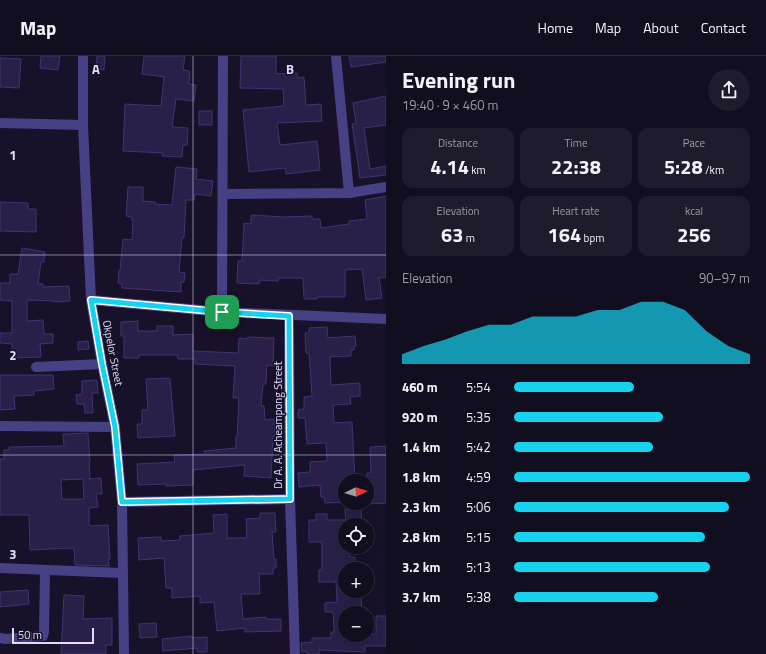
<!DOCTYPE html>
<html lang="en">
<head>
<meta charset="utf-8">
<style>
  :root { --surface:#110e1f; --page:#1e1c2c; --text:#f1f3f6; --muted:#9c9ca4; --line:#302e3d; --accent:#16d2ef }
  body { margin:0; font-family:"Titillium Web",sans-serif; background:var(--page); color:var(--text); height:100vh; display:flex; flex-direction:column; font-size:15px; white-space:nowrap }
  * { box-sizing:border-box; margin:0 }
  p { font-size:13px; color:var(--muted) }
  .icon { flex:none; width:22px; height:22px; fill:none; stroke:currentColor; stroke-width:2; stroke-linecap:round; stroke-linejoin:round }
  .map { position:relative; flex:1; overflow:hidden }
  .details { display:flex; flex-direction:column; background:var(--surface); width:380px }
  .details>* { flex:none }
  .needle { width:26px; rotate:85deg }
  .tools { position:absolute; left:338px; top:418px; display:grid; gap:8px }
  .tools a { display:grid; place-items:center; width:36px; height:36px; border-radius:50%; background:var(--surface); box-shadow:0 2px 10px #0003,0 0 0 1px var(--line); font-size:20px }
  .scale { position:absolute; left:12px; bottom:10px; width:82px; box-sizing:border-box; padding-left:4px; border:2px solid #e1dcfd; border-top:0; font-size:11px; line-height:14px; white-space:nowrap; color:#e1dcfd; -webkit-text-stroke:3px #171229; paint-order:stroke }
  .pin { position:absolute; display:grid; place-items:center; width:34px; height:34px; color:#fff; margin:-17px; border-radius:8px; box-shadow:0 2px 6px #0006 }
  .round { display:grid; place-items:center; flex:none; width:42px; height:42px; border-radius:21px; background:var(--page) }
  .headline { display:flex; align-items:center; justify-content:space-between; height:68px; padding:0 16px }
  h1 { font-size:22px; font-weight:700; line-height:30px }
  .stats { display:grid; grid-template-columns:repeat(3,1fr); gap:6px; height:68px; padding:4px 16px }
  .stats div { display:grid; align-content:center; border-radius:10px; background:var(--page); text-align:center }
  .stats b { font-size:20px; font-weight:700 }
  .stats small { font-size:11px; font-weight:400 }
  .stats p { font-size:11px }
  .chart { height:112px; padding:8px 16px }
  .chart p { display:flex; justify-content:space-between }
  .chart svg { width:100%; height:72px; margin-top:4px; fill:var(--accent); opacity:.7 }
  ul { padding:0 16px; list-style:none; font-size:13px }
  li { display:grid; grid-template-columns:64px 48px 1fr; align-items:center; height:30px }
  li i { height:10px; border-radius:5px; background:var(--accent) }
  header { display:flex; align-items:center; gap:24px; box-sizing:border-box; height:56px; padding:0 20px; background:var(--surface); border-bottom:1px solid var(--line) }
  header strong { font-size:19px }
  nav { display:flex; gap:22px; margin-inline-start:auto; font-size:14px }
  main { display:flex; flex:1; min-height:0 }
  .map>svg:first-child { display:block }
</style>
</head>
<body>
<header>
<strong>Map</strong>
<nav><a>Home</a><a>Map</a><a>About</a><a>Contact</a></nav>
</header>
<main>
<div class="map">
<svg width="386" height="598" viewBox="0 0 386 598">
  <rect width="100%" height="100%" fill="#171229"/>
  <g fill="#292049" stroke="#423373" fill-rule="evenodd">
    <path d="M41,0H60L58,14L40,12Z"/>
    <path d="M97,0H105L104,14L96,13Z"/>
    <path d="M144,0H185L183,14L190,15L189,28L196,29L194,45L176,43L172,71L188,72L187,89H183L182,101L162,100L163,97L123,95L125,48L161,50L164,21L142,18Z"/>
    <path d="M241,0H276V18L297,17L298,22L304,21L306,49L321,48L322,65L277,67L280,89L317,85L320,114L286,118L285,112L249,116L243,54L284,50L283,33L240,32Z"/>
    <path d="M349,0H386V6L351,11Z"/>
    <path d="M0,2L21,3L19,32L0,31Z"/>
    <path d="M386,40V69L364,72L370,113L386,110V119L360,122L352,68L356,67L353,47Z"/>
    <rect x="199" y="55" width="13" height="14"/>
    <path d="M176,111L197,113L196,123L213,125L211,140L195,138L194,144H186L184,182H182L179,216L185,217L184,226H181V236L122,232V228L118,227L119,215H120L123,183L132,184L133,164H132V161L126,160L128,131H143V145L155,146V148L172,149Z"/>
    <path d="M386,140V221L379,222L382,242L366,244L362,213L345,214V241H317V243H304L303,222H278V225L260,224L259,228L237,227L238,205H242L244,167L251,168V159L284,161L312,160V163H320L321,172L349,168V165L367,163L365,144Z"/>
    <path d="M0,146L28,147V153H36V176L0,175Z"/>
    <path d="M22,192L45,196L44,206H41L38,228H43V231L69,230L70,245L54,246V245L27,244V265L43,264L44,278H53V287L40,288L41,301L13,302L12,288L0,287V277H12V245L0,244V227H10V218H18Z"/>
    <path d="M138,265V275H157V270H173V279L193,278V295L238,297L239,282L247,283L248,281L274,282L273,310L267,309L266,328H263L261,350H264L265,364L274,363L275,380H273L271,422L244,420L245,409L193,414V429L166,430V428L138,429L137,408L175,406L174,399L205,398L204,395L236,392V381H237L239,342H233L235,310L195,308V303H178L177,299H139V302H124V280H121V266Z"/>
    <path d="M327,271L328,282L355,280L356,290H354V294H351V300L330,301L331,329L360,327V340L350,341L351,348L333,349L334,367L352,366L355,425H345V446L325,447L324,441H321L320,429L299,431L298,417L310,416V406L327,405L326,387L307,388L305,362H298V354L304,353V341L312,340L309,297H306L305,277L309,276V272Z"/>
    <path d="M88,285L89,293L78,294V286Z"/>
    <path d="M0,319H53L54,333L34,335V339L14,340L15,353L0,354Z"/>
    <path d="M170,322L175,380L138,382L137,368H142V354H148L146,323Z"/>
    <path d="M97,324L98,337H92L93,357H85L84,348H77L76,339L82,338V325Z"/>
    <path d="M88,377L90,406H89L90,423H89L101,422L102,438H96L98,451L89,452V470L108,469L110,503H108L109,510L75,509L74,492L30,494L29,459H0V403H4V394H9V391L64,390L63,378ZM83,423L84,443H62L61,424Z"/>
    <path d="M386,390V447L367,448V417H371L370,391Z"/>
    <path d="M345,453H361L362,469H346Z"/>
    <path d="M260,457H275L276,476H272L274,503H276V512H273V518H259L260,538H241L243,563L266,561V563H281V575L245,576V572L217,575L214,546L200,547V540L172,542V532H166L164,502L139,504L138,482L161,481V485L180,484V480L214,477L213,459L227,458V482H245L247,481L246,463L260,462Z"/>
    <path d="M316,458H327V464H345V492H350V501H355V513H345V539H354V541H361L362,556L345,557V579L376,578V560H386V590H365V596L319,594V598H307V595L302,596L301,587L312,586V582H331V576H334L333,556H325V547L337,546L336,526H319V514H322V486H309V464H316Z"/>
    <path d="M28,534L29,548L0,551V536Z"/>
    <path d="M64,539L84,540L83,563L112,562V589H106V598H61Z"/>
    <path d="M156,567L157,581L140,582L139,568Z"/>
    <path d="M192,580V582L207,581V596H197V592L163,595L162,583Z"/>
  </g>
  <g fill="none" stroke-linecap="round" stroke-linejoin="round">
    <g stroke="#464184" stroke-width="10">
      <path d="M83,0V69L91,244L102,308L115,371L122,446L124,598"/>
      <path d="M336,0L349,137"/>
      <path d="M0,67L83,69"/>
      <path d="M223,138L349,137L386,131"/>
      <path d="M91,244L222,256L386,263"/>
      <path d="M222,256L223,0"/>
      <path d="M289,260L290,443L295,598"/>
      <path d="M36,311L102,308"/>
      <path d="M0,370L115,371"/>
      <path d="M122,446L290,443"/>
      <path d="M0,512L122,517"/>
      <path d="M0,582L5,583L43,580L44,576L45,514"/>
    </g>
  </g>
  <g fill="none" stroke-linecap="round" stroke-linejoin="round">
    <g stroke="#fff" stroke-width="8">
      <path id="route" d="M91,244L222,256L289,260L290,443L122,446L115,371L102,308Z"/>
    </g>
    <use href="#route" stroke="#16d2ef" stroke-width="5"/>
  </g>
  <path fill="none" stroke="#e1dcfd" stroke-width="1" stroke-opacity="0.55" d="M193,0V598M0,199H386M0,399H386"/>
  <g text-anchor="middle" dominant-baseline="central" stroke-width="3" stroke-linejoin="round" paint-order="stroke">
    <g font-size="11" fill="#e1dcfd" stroke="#171229">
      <text transform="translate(113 297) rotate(79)">Okpelor Street</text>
      <text transform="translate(278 369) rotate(-90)">Dr A. A. Acheampong Street</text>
    </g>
  </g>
  <g font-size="13" text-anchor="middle" font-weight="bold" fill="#e1dcfd" stroke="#171229" stroke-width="3" stroke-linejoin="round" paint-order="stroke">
    <text x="96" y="18">A</text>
    <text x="290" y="18">B</text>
    <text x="13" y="104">1</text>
    <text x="13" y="304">2</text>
    <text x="13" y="503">3</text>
  </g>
</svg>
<div class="tools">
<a><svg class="needle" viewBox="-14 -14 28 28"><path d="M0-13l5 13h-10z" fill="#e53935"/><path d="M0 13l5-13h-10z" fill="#9c9ca4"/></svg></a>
<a><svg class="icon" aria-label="locate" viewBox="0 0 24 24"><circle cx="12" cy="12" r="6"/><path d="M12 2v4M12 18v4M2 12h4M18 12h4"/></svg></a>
<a>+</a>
<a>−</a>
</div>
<div class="scale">50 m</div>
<div class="pin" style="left:222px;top:256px;background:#1e9e55"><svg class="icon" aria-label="arrive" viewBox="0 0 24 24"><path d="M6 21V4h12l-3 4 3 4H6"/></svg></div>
</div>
<section class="details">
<div class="headline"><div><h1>Evening run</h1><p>19:40 · 9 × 460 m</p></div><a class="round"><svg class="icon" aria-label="share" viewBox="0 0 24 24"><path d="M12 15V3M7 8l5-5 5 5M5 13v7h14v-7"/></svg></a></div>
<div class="stats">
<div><p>Distance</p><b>4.14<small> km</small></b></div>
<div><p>Time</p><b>22:38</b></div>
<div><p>Pace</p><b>5:28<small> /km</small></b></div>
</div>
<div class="stats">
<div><p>Elevation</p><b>63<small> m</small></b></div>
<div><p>Heart rate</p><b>164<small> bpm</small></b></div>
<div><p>kcal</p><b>256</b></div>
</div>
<div class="chart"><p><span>Elevation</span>90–97 m</p>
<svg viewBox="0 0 160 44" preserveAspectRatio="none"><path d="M0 44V38L10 33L20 29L30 24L40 20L50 20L60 15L70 15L80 15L90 11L100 11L110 6L120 6L130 11L140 24L150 33L160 38V44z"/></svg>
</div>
<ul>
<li><b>460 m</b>5:54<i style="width:51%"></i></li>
<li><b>920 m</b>5:35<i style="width:63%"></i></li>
<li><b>1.4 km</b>5:42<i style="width:59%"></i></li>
<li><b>1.8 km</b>4:59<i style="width:100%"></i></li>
<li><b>2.3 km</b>5:06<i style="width:91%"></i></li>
<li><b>2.8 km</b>5:15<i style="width:81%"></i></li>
<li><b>3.2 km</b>5:13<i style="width:83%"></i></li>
<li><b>3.7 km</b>5:38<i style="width:61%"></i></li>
</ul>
</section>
</main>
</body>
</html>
